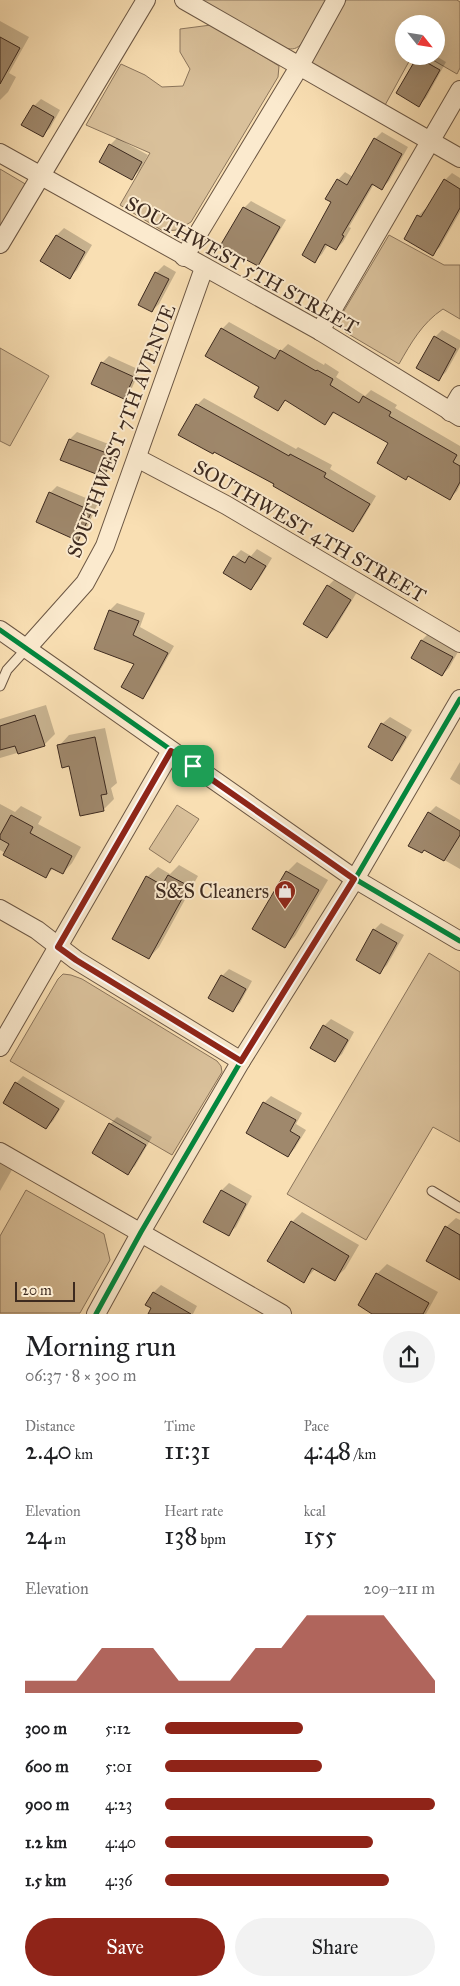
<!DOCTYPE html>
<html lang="en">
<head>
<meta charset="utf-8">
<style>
  :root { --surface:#fff; --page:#f2f2f2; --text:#202124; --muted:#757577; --accent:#8f2418 }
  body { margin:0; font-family:"IM FELL Great Primer",serif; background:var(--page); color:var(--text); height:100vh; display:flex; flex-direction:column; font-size:19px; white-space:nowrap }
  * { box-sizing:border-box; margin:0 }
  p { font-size:16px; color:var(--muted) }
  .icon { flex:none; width:28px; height:28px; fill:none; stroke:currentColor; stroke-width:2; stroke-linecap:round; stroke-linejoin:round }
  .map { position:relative; height:1314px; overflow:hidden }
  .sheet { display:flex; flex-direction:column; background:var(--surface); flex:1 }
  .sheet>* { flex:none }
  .needle { width:32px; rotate:120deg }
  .controls { position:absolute; left:395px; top:15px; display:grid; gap:10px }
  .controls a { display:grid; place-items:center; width:50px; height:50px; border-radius:50%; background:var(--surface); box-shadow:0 5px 20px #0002; font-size:25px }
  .scale { position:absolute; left:15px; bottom:12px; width:60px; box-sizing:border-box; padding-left:5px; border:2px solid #3d2a1f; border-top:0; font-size:14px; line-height:18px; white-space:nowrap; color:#3d2a1f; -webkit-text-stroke:4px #fbeace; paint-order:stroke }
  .pin { position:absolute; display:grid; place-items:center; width:42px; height:42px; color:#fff; margin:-21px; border-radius:10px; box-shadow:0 2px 8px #0006 }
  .round { display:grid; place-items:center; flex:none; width:52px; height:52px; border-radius:26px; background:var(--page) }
  .head { display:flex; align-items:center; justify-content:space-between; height:85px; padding:0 25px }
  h1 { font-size:28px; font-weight:600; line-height:38px }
  .figures { display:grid; grid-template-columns:repeat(3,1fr); gap:8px; height:85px; padding:5px 25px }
  .figures div { display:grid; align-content:center }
  .figures b { font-size:25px; font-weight:600 }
  .figures small { font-size:14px; font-weight:400 }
  .figures p { font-size:14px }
  .chart { height:140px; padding:10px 25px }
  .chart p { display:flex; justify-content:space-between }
  .chart svg { width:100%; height:90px; margin-top:5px; fill:var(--accent); opacity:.7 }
  .primary-button { display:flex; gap:10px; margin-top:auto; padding:10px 25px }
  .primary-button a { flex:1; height:58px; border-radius:30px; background:var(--accent); color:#fff; font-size:20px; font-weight:600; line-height:58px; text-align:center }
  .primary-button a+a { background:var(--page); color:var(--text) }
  ul { padding:0 25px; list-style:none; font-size:16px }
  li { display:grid; grid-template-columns:80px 60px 1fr; align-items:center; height:38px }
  li i { height:12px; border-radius:6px; background:var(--accent) }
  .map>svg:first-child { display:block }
</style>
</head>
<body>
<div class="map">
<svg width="460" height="1314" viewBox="0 0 460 1314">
  <rect width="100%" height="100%" fill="#f9dfb3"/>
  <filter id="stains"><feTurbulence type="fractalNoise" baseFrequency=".004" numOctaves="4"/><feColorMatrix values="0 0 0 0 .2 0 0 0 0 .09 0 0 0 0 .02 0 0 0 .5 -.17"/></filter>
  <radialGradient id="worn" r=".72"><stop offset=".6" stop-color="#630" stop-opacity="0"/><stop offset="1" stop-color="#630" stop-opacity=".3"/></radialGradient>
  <g fill="#d9c09a" stroke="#8b755c">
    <path d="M200,0H326L302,43C297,49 293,50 285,48Z"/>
    <path d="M346,0H457L460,2V68L457,74L426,56H436V24H404V56H412L384,107L309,65Z"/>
    <path d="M211,25L279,66L278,77L191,222L177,230L163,231L120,205L150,153L86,125L121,64L145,75L162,87L183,86L190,69L180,52V29Z"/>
    <path d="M0,169L27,185L0,230Z"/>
    <path d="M389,235L444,265H460V319L443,309C422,323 411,343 399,364L345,332L338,323L342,314Z"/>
    <path d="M0,348L49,376L10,446L0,441Z"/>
    <path d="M177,805L199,819L170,863L149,849Z"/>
    <path d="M429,953L460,972V1142L433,1127L366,1240L287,1194Z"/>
    <path d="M63,974L71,975L82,979L217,1061L221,1066L222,1072L172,1155L10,1061L58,979Z"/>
    <path d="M26,1190L104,1234L110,1260L80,1313H0V1236Z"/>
  </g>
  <g fill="#0003">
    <path d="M0,21L29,37L9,73L16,77L8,92L0,100Z"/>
    <path d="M419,56H436L446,62L426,98L419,105L398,93Z"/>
    <path d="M41,99L60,110L50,128L42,136L34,106Z"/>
    <path d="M382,132L408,147L389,181L382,188L374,184L349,227L351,228L343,242L336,249L328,244L322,254L315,261L333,202L327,198L338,180L345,172L353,177L375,139Z"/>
    <path d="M117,138L148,155L139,171L132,178L110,145Z"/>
    <path d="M452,173L460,178V212L440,247L432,254L418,216L425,209L427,210L445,180Z"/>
    <path d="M251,201L286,220L264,257L257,264L244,208Z"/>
    <path d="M64,228L92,245L77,270L70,277L42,261L57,235Z"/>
    <path d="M164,265L176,272L159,304L152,311L140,304L156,273Z"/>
    <path d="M229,322L281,351L288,344L324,365L325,363L339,372L336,377L365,396L371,390L397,405L395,408L460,446V485L457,491L450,498L409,475L406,478L390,443L335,412L325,423L287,399L278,409L222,329Z"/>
    <path d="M442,330L460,340V347L446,372L439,379L435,337Z"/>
    <path d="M109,356L140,370L131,390L124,398L102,363Z"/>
    <path d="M204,398L296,449L298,447L332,465L330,469L376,496L360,523L353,530L215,451L197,405Z"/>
    <path d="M77,432L119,448L111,468L104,475L70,439Z"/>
    <path d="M57,486L98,503L85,532L78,540L50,493Z"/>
    <path d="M257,549L272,558L258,581L251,588L234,557L241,550L251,556Z"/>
    <path d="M335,579L357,592L334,630L327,637L328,586Z"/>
    <path d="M117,603L145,613L140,627L174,646L149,690L142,697L136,663L110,610Z"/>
    <path d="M429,633L459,650L449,668L442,675L412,658L422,640Z"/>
    <path d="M46,705L55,734L44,745L0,758V719Z"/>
    <path d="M390,717L412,730L399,752L391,760L382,724Z"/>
    <path d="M105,728L117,783L111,788L114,799L103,810L59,746L69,735Z"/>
    <path d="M460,762V785L450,779Z"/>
    <path d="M0,804L15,812L21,806L42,817L38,824L81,847L72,863L63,873L54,868L45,876L0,850Z"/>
    <path d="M436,806L460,820V869L425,849L429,813Z"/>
    <path d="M297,862L328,880L295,936L284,947L287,872Z"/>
    <path d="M179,865L198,876L159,947L149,958L147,877L158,867L170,874Z"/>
    <path d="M381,923L404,935L387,965L380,972L374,930Z"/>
    <path d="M229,969L252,981L240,1003L232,1011L210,998L222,976Z"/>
    <path d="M331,1019L354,1032L342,1054L335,1061L324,1026Z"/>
    <path d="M23,1076L65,1101L53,1121L46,1128L16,1083Z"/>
    <path d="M271,1096L302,1113L296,1124L306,1130L295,1148L288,1156L264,1103Z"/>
    <path d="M117,1117L152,1137L135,1166L128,1173L110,1124Z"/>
    <path d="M0,1161L13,1168L0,1191Z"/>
    <path d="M229,1183L252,1196L236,1227L228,1234L222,1190Z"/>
    <path d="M302,1212L359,1245L345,1269L334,1279L316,1268L304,1281L292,1222Z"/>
    <path d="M456,1218L460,1220V1279L446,1227Z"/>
    <path d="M387,1264L438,1292L426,1314H374L377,1274Z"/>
    <path d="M161,1285L197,1306L193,1314H150L153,1308L147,1305L154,1292Z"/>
  </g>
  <g fill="#9f886c" stroke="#3d2a1f">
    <path d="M0,37L20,48L0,84Z"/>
    <path d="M417,57L440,70L419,107L396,93Z"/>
    <path d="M33,105L54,117L43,137L21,125Z"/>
    <path d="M374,138L402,154L382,190L372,184L342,235L344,236L336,250L325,244L315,263L302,255L331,202L325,199L337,179L347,185Z"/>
    <path d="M109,144L142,162L132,180L99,162Z"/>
    <path d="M444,179L460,189V208L433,256L404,239L417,215L421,217Z"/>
    <path d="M243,207L280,227L258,266L220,246Z"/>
    <path d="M56,235L85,252L70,279L40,261Z"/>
    <path d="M155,272L169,279L152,312L138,305Z"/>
    <path d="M221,328L275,359L280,350L316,371L317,370L333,379L330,385L359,403L363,396L391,412L389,416L457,455L453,462L460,466V482L450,500L408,476L406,480L377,463L388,443L333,412L325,425L285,400L278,411L254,397L259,387L205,356Z"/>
    <path d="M434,336L456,349L439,381L416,368Z"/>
    <path d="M101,362L134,377L124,399L91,384Z"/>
    <path d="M196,404L289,456L290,454L326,473L324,477L370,504L353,532L273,486L274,484L214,452L213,454L178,435Z"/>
    <path d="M69,439L112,455L104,477L60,460Z"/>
    <path d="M49,492L92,511L78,541L36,522Z"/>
    <path d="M233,556L245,563L249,556L266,566L251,590L223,573Z"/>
    <path d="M327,585L351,600L327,638L303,624Z"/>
    <path d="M109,610L139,621L133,635L168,653L143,699L121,687L134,664L94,649Z"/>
    <path d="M421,640L453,657L442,676L411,658Z"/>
    <path d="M35,715L45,746L18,754L15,746L0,750V726Z"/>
    <path d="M381,723L406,737L392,761L368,747Z"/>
    <path d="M95,737L107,794L101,795L104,811L80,816L69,766L62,768L57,745Z"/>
    <path d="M428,812L460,831V835L444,861L424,850L422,853L408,846Z"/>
    <path d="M11,815L33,827L30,833L72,856L63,874L51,868L46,878L3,855L9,844L0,839V835Z"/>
    <path d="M286,871L319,890L285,948L252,929Z"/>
    <path d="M168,875L189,886L149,959L112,939L146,876L162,885Z"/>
    <path d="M373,929L397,943L380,974L356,960Z"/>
    <path d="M221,975L246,989L233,1012L208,998Z"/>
    <path d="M323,1025L348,1040L335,1062L310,1048Z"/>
    <path d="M15,1082L59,1109L46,1129L3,1103Z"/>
    <path d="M263,1102L296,1120L290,1131L300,1137L288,1157L246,1133Z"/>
    <path d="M109,1123L146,1145L128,1175L92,1153Z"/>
    <path d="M221,1190L246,1204L229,1236L203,1222Z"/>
    <path d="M291,1221L349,1256L335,1281L312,1268L304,1283L267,1261Z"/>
    <path d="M445,1226L460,1235V1280L426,1261Z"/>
    <path d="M376,1273L429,1303L423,1314H372L358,1305Z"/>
    <path d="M153,1292L191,1314H148L151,1308L145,1305Z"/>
  </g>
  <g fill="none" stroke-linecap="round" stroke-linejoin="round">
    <g stroke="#6c5744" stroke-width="11">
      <g id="service">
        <path d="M0,686L7,670L27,648"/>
        <path d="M432,1191L460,1208"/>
      </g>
    </g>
    <g stroke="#6c5744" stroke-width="20">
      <g id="minor">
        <path d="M184,0L460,158"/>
        <path d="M0,153L320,331L460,417"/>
        <path d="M0,244L146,0"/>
        <path d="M184,257L299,67L336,0"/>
        <path d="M320,331L460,90"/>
        <path d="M450,412L460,395"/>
        <path d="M137,458L226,505L460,643"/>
        <path d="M0,630L355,879L460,941"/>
        <path d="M27,648L85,583L105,546L204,268"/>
        <path d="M0,909L37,930L76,960L241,1061"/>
        <path d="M0,1047L171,751"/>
        <path d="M0,1152L282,1314"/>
        <path d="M96,1314L141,1232L241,1061L355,879L460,699"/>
      </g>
    </g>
    <use href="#service" stroke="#fbeace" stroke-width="9"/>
    <use href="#minor" stroke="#fbeace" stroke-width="18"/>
    <g stroke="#fbeace" stroke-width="8">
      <g id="cycleway">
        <path d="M0,630L355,879L460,941"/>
        <path d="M96,1314L141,1232L241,1061L355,879L460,699"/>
      </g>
    </g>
    <use href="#cycleway" stroke="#00873e" stroke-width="5"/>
  </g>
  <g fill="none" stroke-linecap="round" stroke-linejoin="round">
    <g stroke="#fff" stroke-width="10">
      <path id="route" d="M171,751L354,879L241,1061L76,960L58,947Z"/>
    </g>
    <use href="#route" stroke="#8f2418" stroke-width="6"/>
  </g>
  <defs>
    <g id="shop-pin" transform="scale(1.125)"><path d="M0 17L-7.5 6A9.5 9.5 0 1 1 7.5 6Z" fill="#8f2418" stroke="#fbeace"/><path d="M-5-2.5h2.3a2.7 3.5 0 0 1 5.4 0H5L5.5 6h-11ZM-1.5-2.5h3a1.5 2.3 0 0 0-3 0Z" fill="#fff"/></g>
  </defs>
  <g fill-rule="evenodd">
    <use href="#shop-pin" x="285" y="891"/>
  </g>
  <g text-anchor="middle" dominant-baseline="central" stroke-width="4" stroke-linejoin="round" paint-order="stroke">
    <g font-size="20" fill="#3d2a1f" stroke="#fbeace">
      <text transform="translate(242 265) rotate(29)">SOUTHWEST 5TH STREET</text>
      <text transform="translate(121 431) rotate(-69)">SOUTHWEST 7TH AVENUE</text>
      <text transform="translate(310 531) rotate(30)">SOUTHWEST 4TH STREET</text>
    </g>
    <g font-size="20" fill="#3d2a1f" stroke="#fbeace" text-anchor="end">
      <text x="269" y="891">S&amp;S Cleaners</text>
    </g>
  </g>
  <rect width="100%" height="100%" filter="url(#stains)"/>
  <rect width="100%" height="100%" fill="url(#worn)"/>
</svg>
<div class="controls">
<a><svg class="needle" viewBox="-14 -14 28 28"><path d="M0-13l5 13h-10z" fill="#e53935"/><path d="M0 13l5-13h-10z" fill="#757577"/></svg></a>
</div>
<div class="scale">20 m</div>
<div class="pin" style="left:193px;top:766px;background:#1e9e55"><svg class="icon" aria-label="arrive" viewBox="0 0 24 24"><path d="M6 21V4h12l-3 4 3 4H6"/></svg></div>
</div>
<section class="sheet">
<div class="head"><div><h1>Morning run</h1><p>06:37 · 8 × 300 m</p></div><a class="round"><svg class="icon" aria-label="share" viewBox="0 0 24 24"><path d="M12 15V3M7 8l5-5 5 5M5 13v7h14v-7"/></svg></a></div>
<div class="figures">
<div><p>Distance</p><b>2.40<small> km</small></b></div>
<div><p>Time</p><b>11:31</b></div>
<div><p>Pace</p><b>4:48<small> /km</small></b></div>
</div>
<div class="figures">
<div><p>Elevation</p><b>24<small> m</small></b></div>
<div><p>Heart rate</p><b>138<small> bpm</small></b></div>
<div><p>kcal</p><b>155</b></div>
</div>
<div class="chart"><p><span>Elevation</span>209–211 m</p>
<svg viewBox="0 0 160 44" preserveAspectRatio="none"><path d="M0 44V38L10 38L20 38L30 22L40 22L50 22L60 38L70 38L80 38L90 22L100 22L110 6L120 6L130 6L140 6L150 22L160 38V44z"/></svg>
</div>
<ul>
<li><b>300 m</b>5:12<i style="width:51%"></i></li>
<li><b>600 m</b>5:01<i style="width:58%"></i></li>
<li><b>900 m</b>4:23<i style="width:100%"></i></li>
<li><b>1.2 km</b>4:40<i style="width:77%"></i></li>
<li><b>1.5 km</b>4:36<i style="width:83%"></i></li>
</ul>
<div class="primary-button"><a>Save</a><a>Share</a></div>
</section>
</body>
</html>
